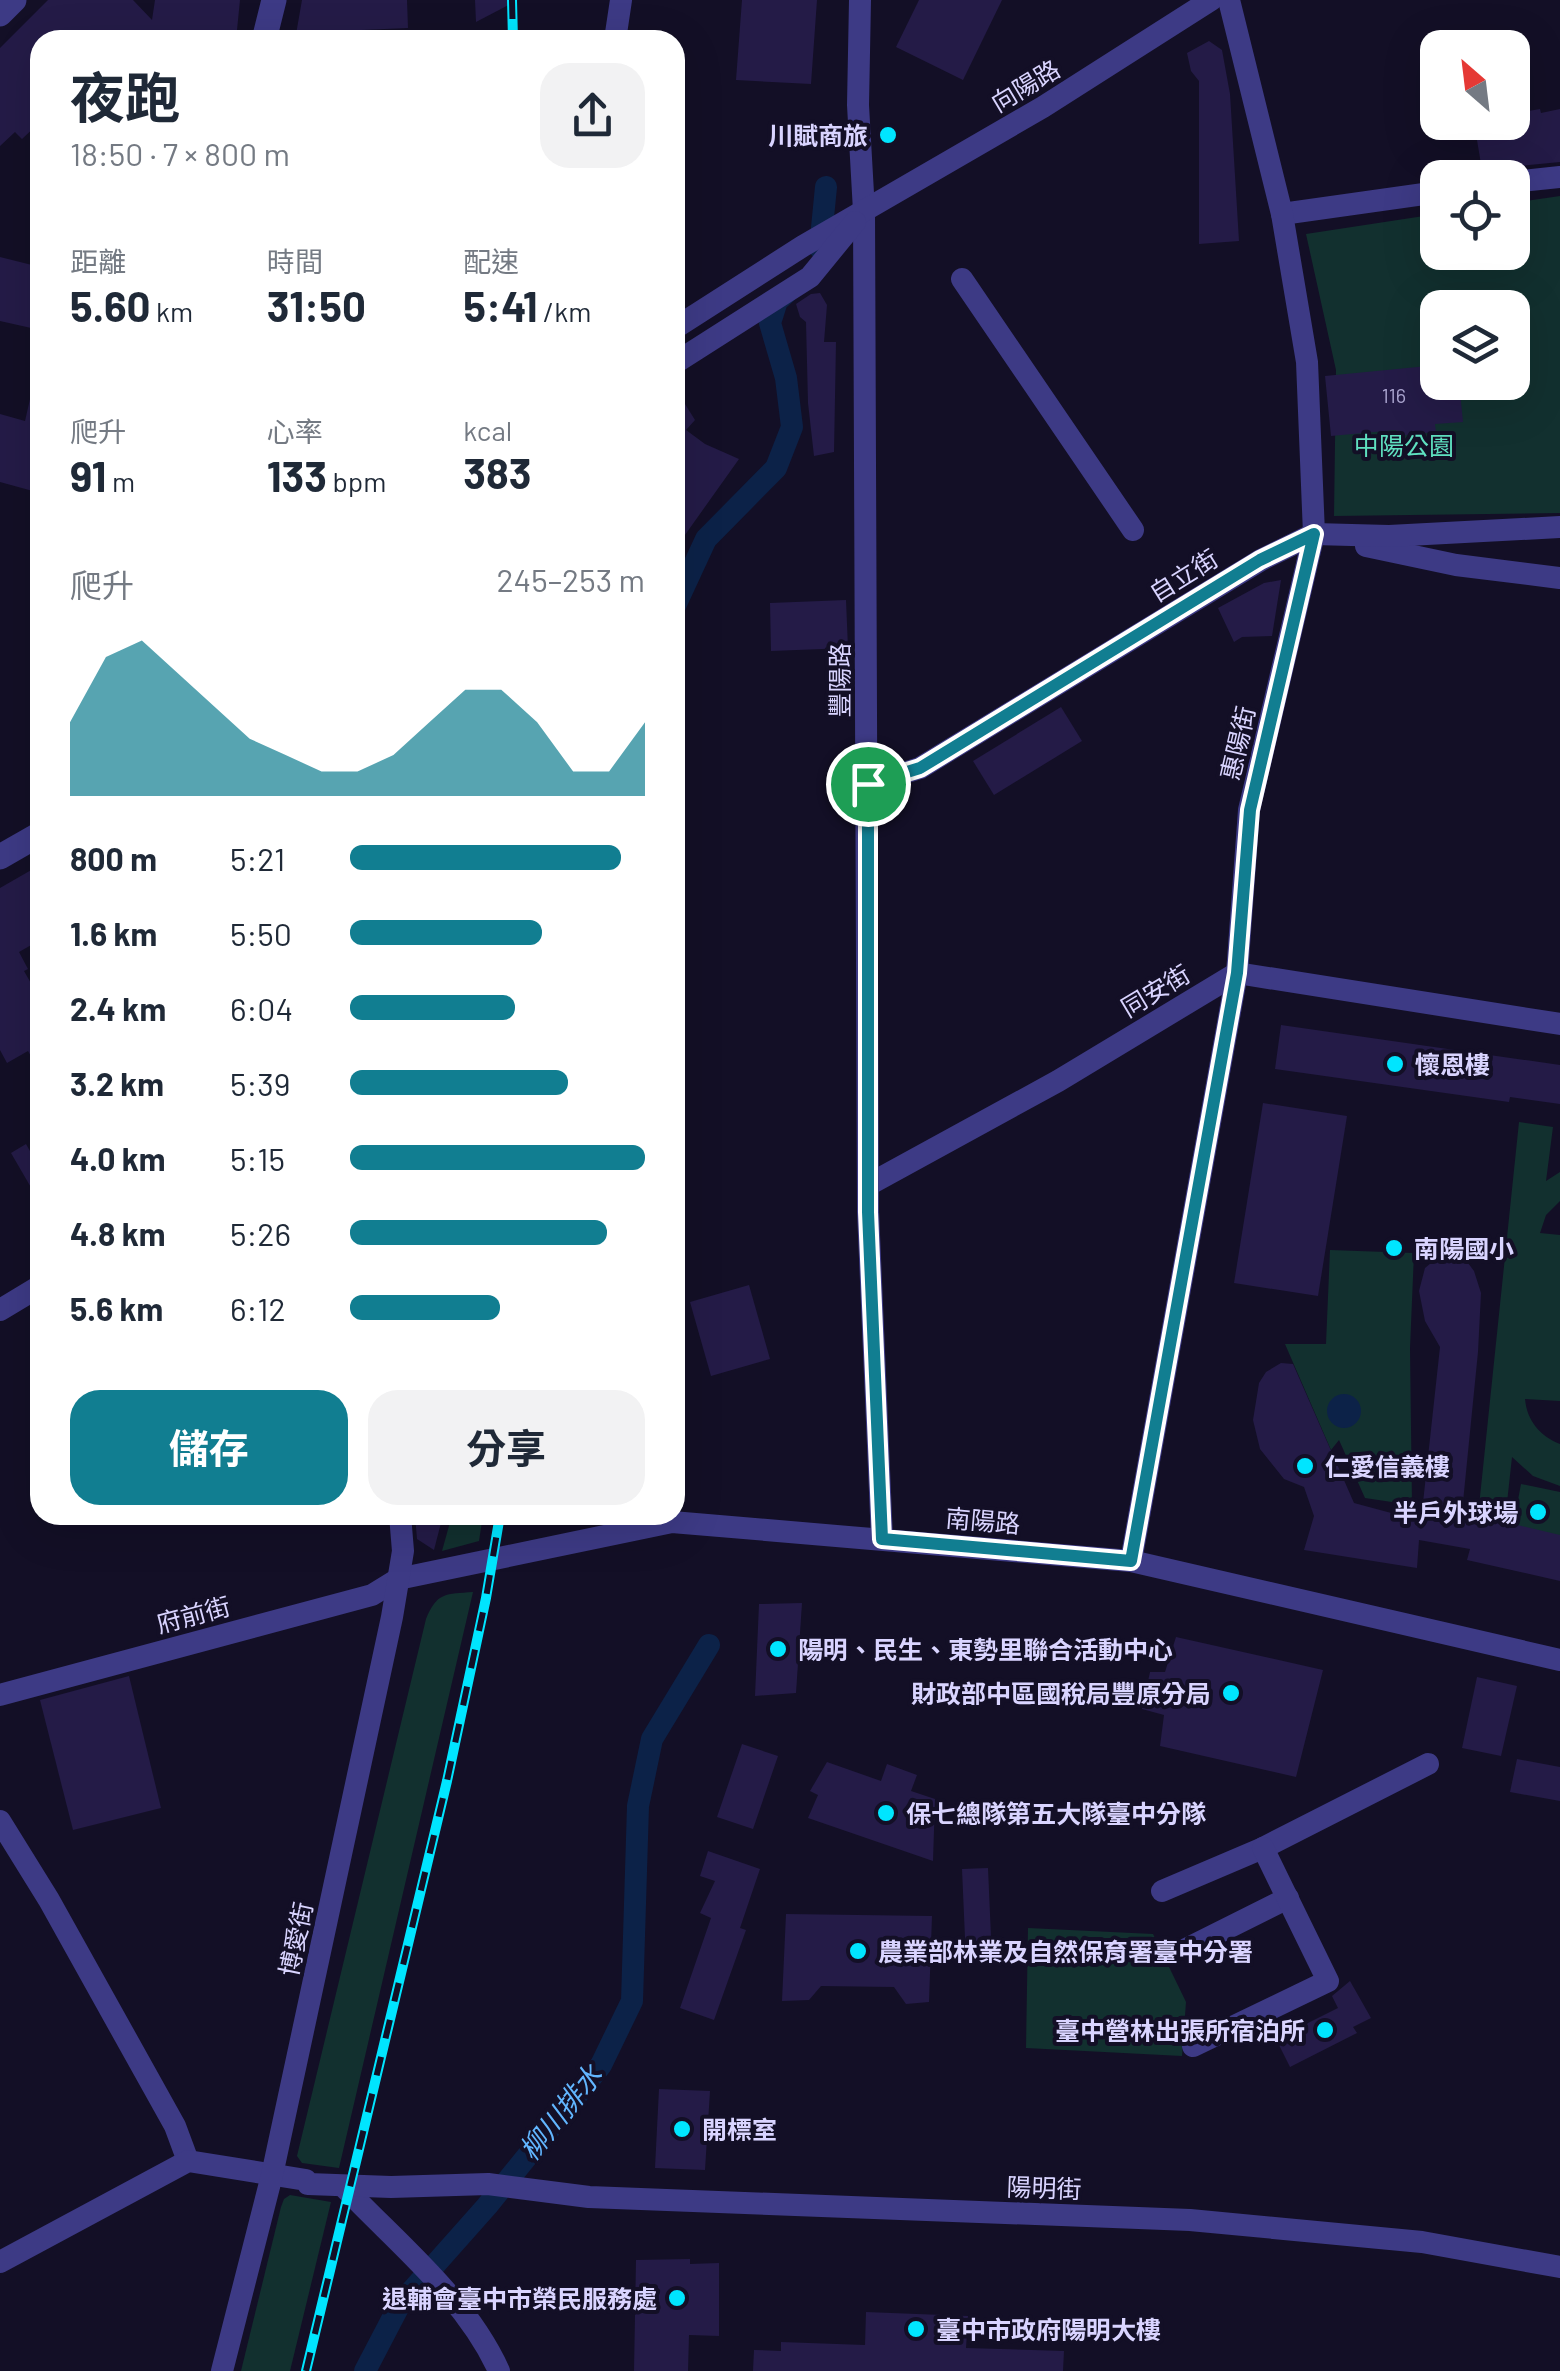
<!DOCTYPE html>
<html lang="zh-TW">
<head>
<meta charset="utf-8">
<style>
  :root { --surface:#fff; --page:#f2f2f3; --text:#1f2937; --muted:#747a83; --accent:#117e91 }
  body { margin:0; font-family:Barlow,"Noto Sans TC",sans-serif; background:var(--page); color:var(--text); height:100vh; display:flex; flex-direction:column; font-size:38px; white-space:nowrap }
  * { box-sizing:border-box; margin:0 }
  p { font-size:32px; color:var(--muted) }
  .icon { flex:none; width:55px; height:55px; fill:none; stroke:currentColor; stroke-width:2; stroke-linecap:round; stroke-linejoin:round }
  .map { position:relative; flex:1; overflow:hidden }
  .drawer { position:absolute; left:30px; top:30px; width:655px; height:1495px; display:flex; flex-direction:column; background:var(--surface); border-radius:30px; box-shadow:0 10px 40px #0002 }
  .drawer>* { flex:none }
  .needle { width:65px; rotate:332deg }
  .tools { position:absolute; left:1420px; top:30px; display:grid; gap:20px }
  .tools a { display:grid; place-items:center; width:110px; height:110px; border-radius:20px; background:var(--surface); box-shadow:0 10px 40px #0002; font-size:50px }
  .pin { position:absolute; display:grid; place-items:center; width:85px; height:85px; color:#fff; margin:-42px; border:5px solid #fff; border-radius:50%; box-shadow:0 2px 10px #0007 }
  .round { display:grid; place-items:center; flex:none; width:105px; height:105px; border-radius:30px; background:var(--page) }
  .head { display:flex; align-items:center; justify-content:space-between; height:170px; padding:0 40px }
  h1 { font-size:55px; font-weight:700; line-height:75px }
  .stats { display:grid; grid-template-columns:repeat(3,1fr); gap:15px; height:170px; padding:10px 40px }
  .stats div { display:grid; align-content:center }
  .stats b { font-size:42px; font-weight:700 }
  .stats small { font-size:28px; font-weight:400 }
  .stats p { font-size:28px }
  .chart { height:280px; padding:20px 40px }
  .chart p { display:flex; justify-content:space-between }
  .chart svg { width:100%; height:180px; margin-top:10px; fill:var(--accent); opacity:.7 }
  .action { display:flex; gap:20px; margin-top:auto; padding:20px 40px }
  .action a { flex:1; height:115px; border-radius:30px; background:var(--accent); color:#fff; font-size:40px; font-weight:700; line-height:115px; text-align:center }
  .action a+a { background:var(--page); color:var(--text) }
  ul { padding:0 40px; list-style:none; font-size:32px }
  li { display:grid; grid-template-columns:160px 120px 1fr; align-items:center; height:75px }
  li i { height:25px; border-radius:12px; background:var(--accent) }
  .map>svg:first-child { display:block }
</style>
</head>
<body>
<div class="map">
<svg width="1560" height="2371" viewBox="0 0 1560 2371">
  <rect width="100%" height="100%" fill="#130f26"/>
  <g fill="#12302f" fill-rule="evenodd">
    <path d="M1560,196V513L1334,516L1336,370L1306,234L1437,214L1438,252H1512L1513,203ZM1438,308H1512V382H1438Z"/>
    <path d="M1519,1122L1553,1127L1546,1181L1560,1172V1201L1546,1215L1540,1233L1560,1235V1401L1525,1399C1527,1421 1540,1436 1560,1444V1486L1533,1476L1512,1457L1505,1521L1478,1516Z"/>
    <path d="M1330,1250L1414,1253L1410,1348L1412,1505L1365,1498L1339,1440L1331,1450L1285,1344H1326Z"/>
    <path d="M1521,1484L1560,1492V1541L1512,1532Z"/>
    <path d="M452,1515H483L479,1541L442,1551Z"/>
    <path d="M473,1592L339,2168L302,2163L297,2156L426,1619C437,1592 446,1594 473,1592Z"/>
    <path d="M1028,1928L1153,1934L1186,2002L1182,2056L1026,2048Z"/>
    <path d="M290,2195L331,2202L290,2371H241L281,2207L284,2199Z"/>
  </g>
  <circle fill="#0c2248" cx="1344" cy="1411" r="17"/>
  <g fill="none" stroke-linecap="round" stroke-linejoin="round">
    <g stroke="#0c2248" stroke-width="22">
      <path d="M820,248L826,187"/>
      <path d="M675,606L706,539L776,468L792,427L786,378L770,323L777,301L787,292"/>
      <path d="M365,2371L400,2304L487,2206L601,2065L632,2001L638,1806L652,1739L709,1645"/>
    </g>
  </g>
  <g fill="#241b47">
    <path d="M48,0H133L152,20L155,0H240L236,40H158V38L134,32L126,40H40V122L22,139L15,132L0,146V48Z"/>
    <path d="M302,0H407L408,28L362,30L361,40H295Z"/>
    <path d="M475,0H518L476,22Z"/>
    <path d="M742,0H817L811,84L736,80Z"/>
    <path d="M919,0H1002L963,80L896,47Z"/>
    <path d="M1209,41L1222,50L1230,94L1239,241L1199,244V81L1191,71L1187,53Z"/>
    <path d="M1540,109L1541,113L1560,109V162L1510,167L1496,175L1481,164L1474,122H1512V114Z"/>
    <path d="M0,257L40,267L36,288L40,289V330L0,321Z"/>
    <path d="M820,293L827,305L824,342H836L834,452L814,456L808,403L806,322L800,317L796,304L811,294Z"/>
    <path d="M1438,365V382H1459L1463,422L1435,424L1436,432L1397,436L1396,430L1331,436L1325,376Z"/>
    <path d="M33,386H40V493L0,482V414L25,421Z"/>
    <path d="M675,388L695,420L686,430L705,444L739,459L675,549Z"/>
    <path d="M1281,580L1272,636L1242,637L1234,642L1218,608L1264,583Z"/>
    <path d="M846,600L848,648L771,651L770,603Z"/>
    <path d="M1061,707L1082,741L994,795L973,761Z"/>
    <path d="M40,865V940L19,952L28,969L24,971L40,999V1072L28,1051L7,1063L0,1050V888Z"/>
    <path d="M1281,1025L1560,1065V1104L1510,1097L1509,1102L1275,1069Z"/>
    <path d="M1263,1103L1347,1116L1318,1296L1234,1283Z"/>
    <path d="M26,1144L40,1169V1203L11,1153Z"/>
    <path d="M1442,1254L1465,1259L1474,1271L1481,1293L1478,1352L1462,1512L1560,1535V1581L1467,1560L1470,1549L1419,1540L1417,1568L1304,1550L1314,1516L1304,1487L1284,1479L1260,1449L1253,1420L1259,1383L1266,1372L1281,1363L1293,1364L1354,1503L1421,1521L1440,1347L1425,1321L1419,1291L1425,1268Z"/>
    <path d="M749,1285L770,1359L711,1376L690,1302Z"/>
    <path d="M415,1515H443L434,1550L417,1539Z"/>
    <path d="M802,1603L796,1693L755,1696L759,1604Z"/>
    <path d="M1176,1637L1323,1670L1296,1777L1160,1746L1164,1715L1142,1709L1150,1672H1165Z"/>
    <path d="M129,1676L161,1808L73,1830L40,1700Z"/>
    <path d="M1477,1677L1517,1686L1501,1756L1462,1748Z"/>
    <path d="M742,1744L778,1756L753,1829L717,1817Z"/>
    <path d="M1517,1759L1560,1767V1801L1510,1792Z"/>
    <path d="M827,1762L881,1781L887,1764L917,1775L911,1791L935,1799L933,1861L808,1818L818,1795L810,1791Z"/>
    <path d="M708,1851L760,1869L740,1928L746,1930L714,2020L680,2008L711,1918L700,1913L715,1881L700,1876Z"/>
    <path d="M988,1868L992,1960L966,1961L962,1869Z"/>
    <path d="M786,1914L932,1916L929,2002L906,2004L894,1987L821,1986L809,2000L782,2001Z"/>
    <path d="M1350,1981L1371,2018L1353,2027L1357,2033L1290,2067L1276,2039L1338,2008L1332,1996Z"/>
    <path d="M659,2089L710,2091L705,2170L655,2168Z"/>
    <path d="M690,2259V2264L719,2263V2336L689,2335L688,2371H634L636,2260Z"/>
    <path d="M866,2312L968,2316L966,2348L1064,2351L1063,2371H753L754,2350L781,2351V2342L865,2345Z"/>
  </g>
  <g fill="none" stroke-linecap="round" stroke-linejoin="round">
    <g stroke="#3d3a85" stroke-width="22">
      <path d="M860,0L858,105L864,211L868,1211L882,1539"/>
      <path d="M615,40L621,0"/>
      <path d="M1512,182L1560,177"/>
      <path d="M1282,214L1438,192"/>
      <path d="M962,279L1133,530"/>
      <path d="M675,328L803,246L1043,107L1211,0"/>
      <path d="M675,363L810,277L855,222"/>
      <path d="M1366,546L1456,565L1560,578"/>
      <path d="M868,784L920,768L1261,560L1314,534L1389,536L1560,527"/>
      <path d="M868,1185L1058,1081L1237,973L1560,1024"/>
      <path d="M0,1310L40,1286"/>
      <path d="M1131,1561L1237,973L1249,810L1314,534L1307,362L1282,214L1229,0"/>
      <path d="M0,1695L372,1595L398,1579L672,1522L1131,1561L1560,1660"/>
      <path d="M0,1821L49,1900L175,2126L188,2161"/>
      <path d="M1162,1891L1263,1848L1428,1764"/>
      <path d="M1186,1949L1288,1898"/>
      <path d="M1193,2046L1328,1981L1263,1848"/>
      <path d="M344,2187C398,2244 466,2298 499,2371"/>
      <path d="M0,2262L188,2161L306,2180L308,2184L391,2187L488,2184L589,2197L1190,2220L1422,2242L1560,2267"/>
      <path d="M222,2371L272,2175L392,1617L403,1551L400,1515"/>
    </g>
    <g stroke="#3d3a85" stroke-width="25">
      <path d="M0,14L14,0"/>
      <path d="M264,40L274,0"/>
      <path d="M0,857L40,834"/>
    </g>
    <g stroke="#00e5ff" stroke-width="10">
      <g id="rail">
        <path d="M512,0L513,40"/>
        <path d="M306,2371L447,1781L486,1598L500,1515"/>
      </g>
    </g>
    <use href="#rail" stroke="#130f26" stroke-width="6" stroke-dasharray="19" stroke-linecap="butt"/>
  </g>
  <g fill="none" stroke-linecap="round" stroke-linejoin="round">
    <g stroke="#fff" stroke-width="20">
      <path id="route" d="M1314,534L1250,810L1237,973L1131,1561L882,1539L868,1212V784L920,768L1260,560Z"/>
    </g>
    <use href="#route" stroke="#117e91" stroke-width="12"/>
  </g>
  <g fill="#00e5ff" stroke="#130f26" stroke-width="4">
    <circle cx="888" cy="135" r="10"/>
    <circle cx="1395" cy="1064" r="10"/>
    <circle cx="1394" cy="1248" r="10"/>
    <circle cx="1305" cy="1466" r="10"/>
    <circle cx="1538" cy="1512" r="10"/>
    <circle cx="778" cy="1649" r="10"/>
    <circle cx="1231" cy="1693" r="10"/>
    <circle cx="886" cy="1813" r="10"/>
    <circle cx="858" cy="1951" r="10"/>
    <circle cx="1325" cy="2030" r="10"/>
    <circle cx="682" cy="2129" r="10"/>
    <circle cx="677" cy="2298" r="10"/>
    <circle cx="916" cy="2329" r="10"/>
  </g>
  <g text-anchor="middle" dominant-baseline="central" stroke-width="8" stroke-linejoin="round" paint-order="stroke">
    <g font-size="20" fill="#aca6d1">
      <text x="1394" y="395">116</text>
    </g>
    <g font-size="25" fill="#d9d4ff" stroke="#130f26">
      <text transform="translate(1025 85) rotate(-31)">向陽路</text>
      <text transform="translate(1183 575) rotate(-32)">自立街</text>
      <text transform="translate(839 680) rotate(-90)">豐陽路</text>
      <text transform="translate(1237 743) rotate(-77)">惠陽街</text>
      <text transform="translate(1155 990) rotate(-31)">同安街</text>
      <text transform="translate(983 1520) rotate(5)">南陽路</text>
      <text transform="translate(193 1614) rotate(-15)">府前街</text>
      <text transform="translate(295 1939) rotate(-78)">博愛街</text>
      <text transform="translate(1044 2187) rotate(2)">陽明街</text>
    </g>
    <g font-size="25" font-weight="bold" fill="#d9d4ff" stroke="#130f26" text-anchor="start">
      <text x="868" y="135" text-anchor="end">川賦商旅</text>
      <text x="1415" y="1064">懷恩樓</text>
      <text x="1414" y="1248">南陽國小</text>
      <text x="1325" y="1466">仁愛信義樓</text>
      <text x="1518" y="1512" text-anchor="end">半戶外球場</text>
      <text x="798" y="1649">陽明、民生、東勢里聯合活動中心</text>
      <text x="1211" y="1693" text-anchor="end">財政部中區國稅局豐原分局</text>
      <text x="906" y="1813">保七總隊第五大隊臺中分隊</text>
      <text x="878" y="1951">農業部林業及自然保育署臺中分署</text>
      <text x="1305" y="2030" text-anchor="end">臺中營林出張所宿泊所</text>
      <text x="702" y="2129">開標室</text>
      <text x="657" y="2298" text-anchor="end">退輔會臺中市榮民服務處</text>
      <text x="936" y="2329">臺中市政府陽明大樓</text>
    </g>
    <g font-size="25" fill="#5fe0c0" stroke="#130f26">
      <text x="1404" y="445">中陽公園</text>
    </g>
    <g font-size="28" font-style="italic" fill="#62b6ff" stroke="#130f26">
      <text transform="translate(560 2112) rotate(-51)">柳川排水</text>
    </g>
  </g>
</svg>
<div class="tools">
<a><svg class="needle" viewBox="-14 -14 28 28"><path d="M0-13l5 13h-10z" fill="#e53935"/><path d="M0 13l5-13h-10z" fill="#747a83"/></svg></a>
<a><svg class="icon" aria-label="locate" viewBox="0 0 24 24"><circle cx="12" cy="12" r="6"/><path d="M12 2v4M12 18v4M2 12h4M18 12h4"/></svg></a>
<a><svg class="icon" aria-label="layers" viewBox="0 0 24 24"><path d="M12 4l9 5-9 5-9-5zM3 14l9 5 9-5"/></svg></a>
</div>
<div class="pin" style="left:868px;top:784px;background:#1e9e55"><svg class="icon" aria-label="arrive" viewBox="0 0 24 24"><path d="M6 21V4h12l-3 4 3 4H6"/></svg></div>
<section class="drawer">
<div class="head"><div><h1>夜跑</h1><p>18:50 · 7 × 800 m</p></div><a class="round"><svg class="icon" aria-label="share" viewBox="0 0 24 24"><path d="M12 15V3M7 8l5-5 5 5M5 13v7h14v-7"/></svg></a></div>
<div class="stats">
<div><p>距離</p><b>5.60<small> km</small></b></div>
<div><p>時間</p><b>31:50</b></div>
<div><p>配速</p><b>5:41<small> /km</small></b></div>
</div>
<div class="stats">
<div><p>爬升</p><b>91<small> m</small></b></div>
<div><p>心率</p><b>133<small> bpm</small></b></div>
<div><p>kcal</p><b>383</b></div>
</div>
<div class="chart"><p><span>爬升</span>245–253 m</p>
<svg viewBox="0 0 160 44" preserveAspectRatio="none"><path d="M0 44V26L10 10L20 6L30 14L40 22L50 30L60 34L70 38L80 38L90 34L100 26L110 18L120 18L130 26L140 38L150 38L160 26V44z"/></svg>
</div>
<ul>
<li><b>800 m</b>5:21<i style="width:92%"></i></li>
<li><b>1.6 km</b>5:50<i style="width:65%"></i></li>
<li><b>2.4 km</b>6:04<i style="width:56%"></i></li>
<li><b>3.2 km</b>5:39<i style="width:74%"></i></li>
<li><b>4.0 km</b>5:15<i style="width:100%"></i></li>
<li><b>4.8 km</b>5:26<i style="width:87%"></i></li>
<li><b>5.6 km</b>6:12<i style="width:51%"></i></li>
</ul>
<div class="action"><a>儲存</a><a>分享</a></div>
</section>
</div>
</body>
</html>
